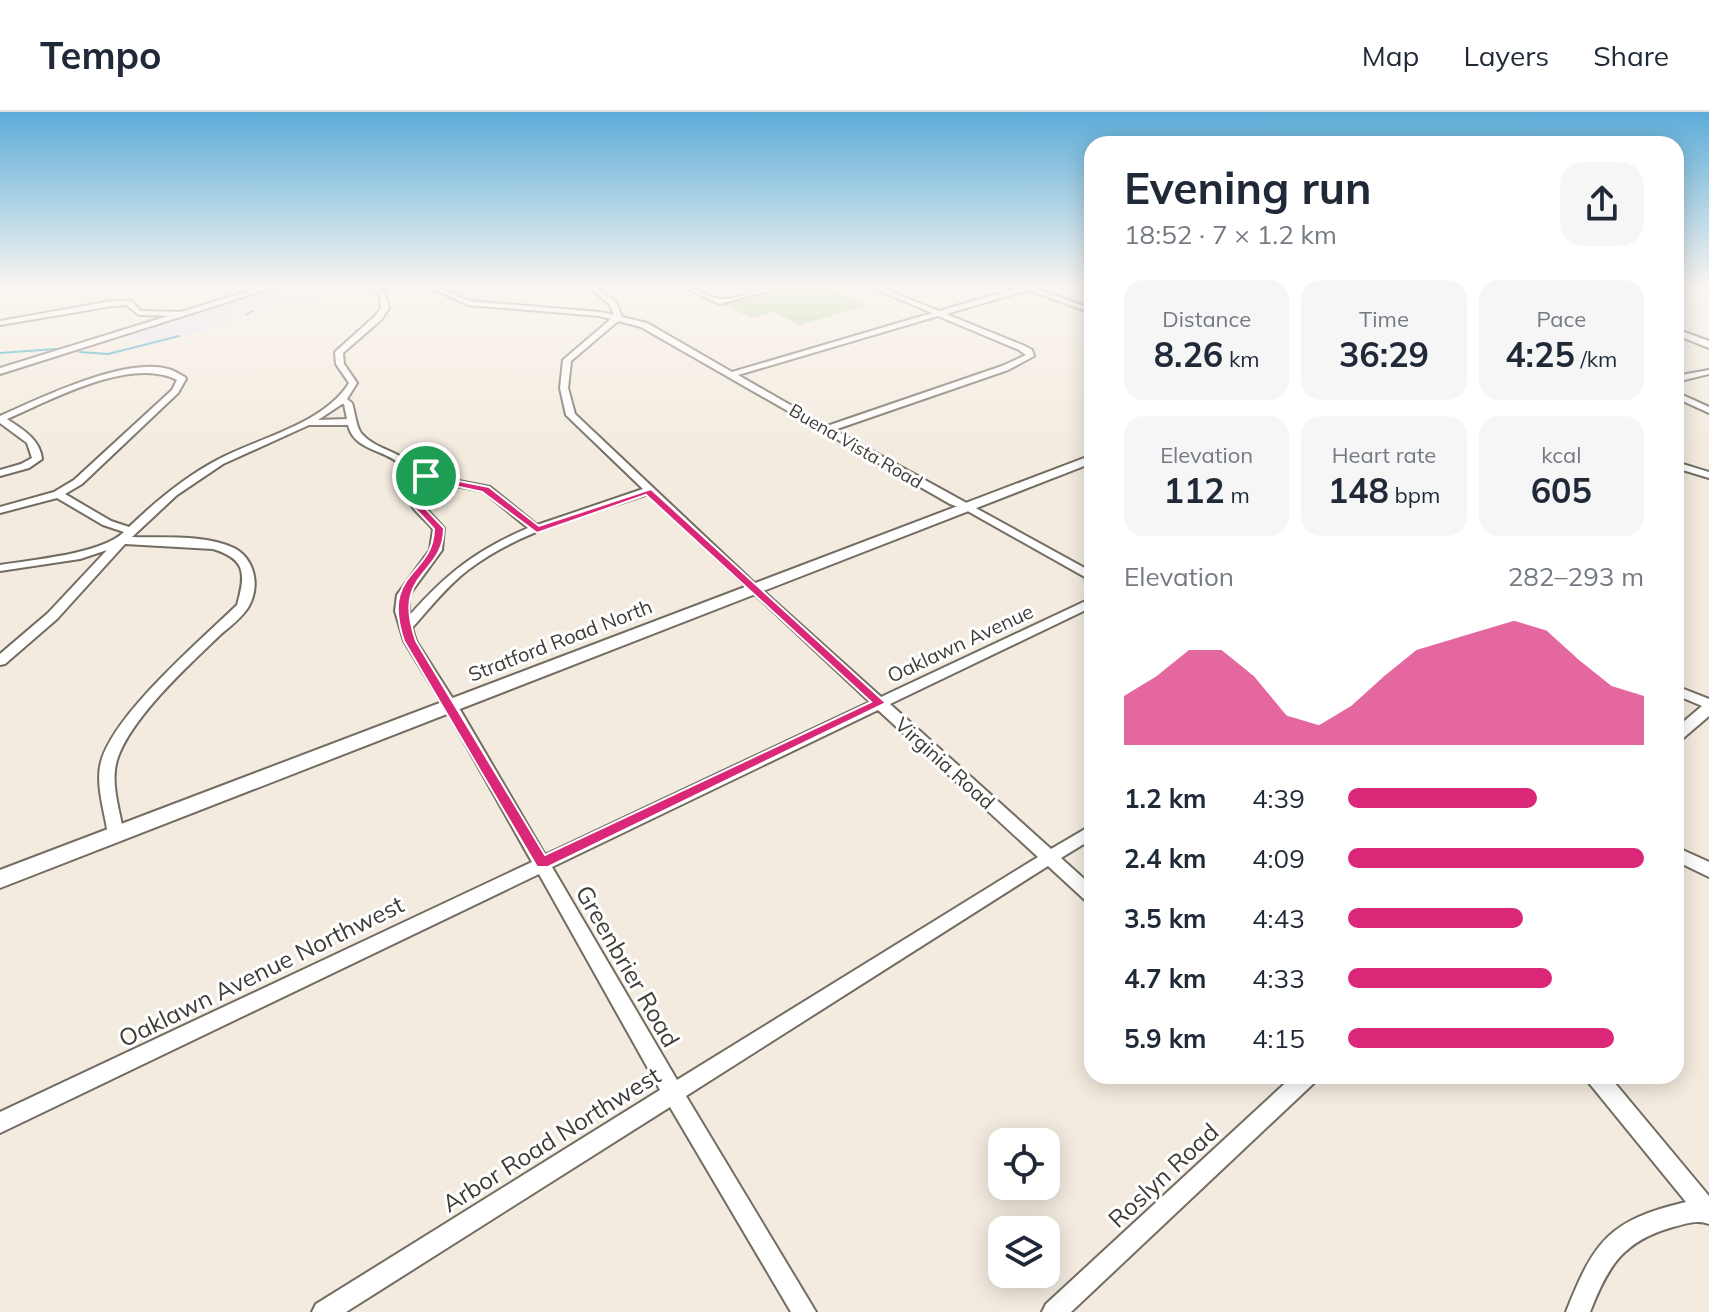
<!DOCTYPE html>
<html lang="en">
<head>
<meta charset="utf-8">
<style>
  :root { --surface:#fff; --page:#f6f6f7; --text:#1f2937; --muted:#747a83; --line:#e0e1e3; --accent:#db2777 }
  body { margin:0; font-family:Mulish,sans-serif; background:var(--page); color:var(--text); height:100vh; display:flex; flex-direction:column; font-size:30px; white-space:nowrap }
  * { box-sizing:border-box; margin:0 }
  p { font-size:26px; color:var(--muted) }
  .icon { flex:none; width:44px; height:44px; fill:none; stroke:currentColor; stroke-width:2; stroke-linecap:round; stroke-linejoin:round }
  .map { position:relative; flex:1; overflow:hidden }
  .side { position:absolute; left:1084px; top:24px; width:600px; height:948px; display:flex; flex-direction:column; background:var(--surface); border-radius:24px; box-shadow:0 4px 20px #0003 }
  .side>* { flex:none }
  .buttons { position:absolute; left:988px; top:1016px; display:grid; gap:16px }
  .buttons a { display:grid; place-items:center; width:72px; height:72px; border-radius:16px; background:var(--surface); box-shadow:0 4px 20px #0003; font-size:40px }
  .pin { position:absolute; display:grid; place-items:center; width:68px; height:68px; color:#fff; margin:-34px; border:4px solid #fff; border-radius:50%; box-shadow:0 2px 8px #0007 }
  .round { display:grid; place-items:center; flex:none; width:84px; height:84px; border-radius:24px; background:var(--page) }
  .head { display:flex; align-items:center; justify-content:space-between; height:136px; padding:0 40px }
  h1 { font-size:44px; font-weight:700; line-height:60px }
  .figures { display:grid; grid-template-columns:repeat(3,1fr); gap:12px; height:136px; padding:8px 40px }
  .figures div { display:grid; align-content:center; border-radius:20px; background:var(--page); text-align:center }
  .figures b { font-size:34px; font-weight:700 }
  .figures small { font-size:22px; font-weight:400 }
  .figures p { font-size:22px }
  .chart { height:224px; padding:16px 40px }
  .chart p { display:flex; justify-content:space-between }
  .chart svg { width:100%; height:144px; margin-top:8px; fill:var(--accent); opacity:.7 }
  ul { padding:0 40px; list-style:none; font-size:26px }
  li { display:grid; grid-template-columns:128px 96px 1fr; align-items:center; height:60px }
  li i { height:20px; border-radius:10px; background:var(--accent) }
  header { display:flex; align-items:center; gap:48px; box-sizing:border-box; height:112px; padding:0 40px; background:var(--surface); border-bottom:2px solid var(--line) }
  header strong { font-size:38px }
  nav { display:flex; gap:44px; margin-inline-start:auto; font-size:28px }
  .map>svg:first-child { display:block }
</style>
</head>
<body>
<header>
<strong>Tempo</strong>
<nav><a>Map</a><a>Layers</a><a>Share</a></nav>
</header>
<div class="map">
<svg width="1709" height="1200" viewBox="0 0 1709 1200">
  <rect width="100%" height="100%" fill="#f3ebdf"/>
  <path fill="#ebddef" d="M283,173H362L370,176L289,192L226,200L243,206L158,232L119,222Z"/>
  <path fill="#add396" d="M790,173H821L869,193L799,213L774,200L752,206L718,191Z"/>
  <g fill="none" stroke-linecap="round" stroke-linejoin="round">
    <g stroke="#27a1c0" stroke-width="2">
      <path d="M246,203L252,199"/>
      <path d="M80,240L108,242L179,224"/>
      <path d="M0,241L56,237"/>
    </g>
    <g stroke="#736c61" stroke-width="4">
      <g id="minor">
        <path d="M367,173H374L385,181L389,196L381,208L343,241L344,252L357,271L347,287L352,291C355,300 356,314 361,321C377,340 405,338 417,361L490,375L537,413L643,377L566,303L560,276L563,248L611,207L599,204L468,193L424,173H432L469,189L599,200L614,203L610,193L587,173H594L616,190L622,205L647,211L732,260L932,201L866,173H875L939,199L1021,175L1018,173H1027L1092,197V201L1028,178L946,202L1025,234L1032,238L1034,244L1008,258L834,318L1092,460V469L964,397L950,392L641,215L618,209L571,249L568,276L575,302L751,468L881,585L1092,486V495L890,592L1051,737L1092,713V727L1061,746L1092,774V791L1086,789L1048,754L686,984L816,1200H791L670,995L346,1200H312L316,1192L660,978L539,762L0,1021V1000L532,750L448,601L404,529L395,499L397,483L430,438L433,417C427,409 417,402 412,394C404,381 414,364 401,353C385,337 354,339 348,313H309L223,352L177,383L132,425C163,426 205,422 234,436C255,447 260,474 249,494C243,505 228,516 219,524C187,555 133,604 118,645C109,669 120,699 124,723L122,727L116,729L110,727L108,723C105,700 95,673 101,650C114,602 200,529 237,493C246,462 246,447 213,437L125,432L57,507L5,552L0,553V542L48,501L107,438L80,447L0,459V453C31,448 102,442 124,420L103,413L57,386L0,401V395L54,380L74,368L172,278L177,268C131,244 51,288 7,307C22,317 40,327 42,347L29,356L0,364V358L21,352L32,346L27,331L0,311V304C41,286 124,245 168,257C174,258 180,263 185,265L186,267L178,281L82,372L65,382L111,409L129,415C156,389 185,365 217,348C258,326 324,312 349,271L336,252L335,240L375,204L381,196L380,183ZM938,204L1019,238L1026,243L1002,254L827,314L738,263ZM342,292H344L347,307L318,308ZM418,367L483,379L528,416C475,439 447,461 409,504V483L442,438L444,416L420,390ZM648,382L870,590L545,743L462,601L416,529L412,516C430,496 447,474 468,458C520,418 587,403 648,382ZM878,598L1038,745L677,968L552,755Z"/>
        <path d="M680,173C695,173 707,187 721,187C741,188 766,172 789,173L719,192Z"/>
        <path d="M112,189H131L141,199L183,200L187,202L183,204L139,203L126,193L112,194L0,213V209Z"/>
        <path d="M1709,258V262L1676,270V264Z"/>
        <path d="M1676,280L1709,295V301L1676,286Z"/>
        <path d="M1676,350L1709,360V366L1676,356Z"/>
        <path d="M1676,574L1709,587V604L1681,628L1676,629V616L1702,594L1676,583Z"/>
        <path d="M1676,735L1709,750V765L1676,749Z"/>
        <path d="M1293,964H1317L1314,971L1071,1200H1042L1046,1192Z"/>
        <path d="M1586,964H1609L1709,1084V1112C1697,1107 1685,1112 1673,1115C1623,1129 1608,1154 1590,1200H1566C1594,1129 1609,1108 1686,1090L1589,971Z"/>
      </g>
    </g>
    <g stroke="#736c61" stroke-width="4">
      <g id="major">
        <path d="M268,173H281L0,262V256Z"/>
        <path d="M1676,217L1709,229V236L1676,223Z"/>
        <path d="M1092,343V351L0,776V758Z"/>
      </g>
    </g>
    <use href="#minor" fill="#fff" fill-rule="evenodd"/>
    <use href="#major" fill="#fff" fill-rule="evenodd"/>
  </g>
  <linearGradient id="sky" x2="0" y2="1"><stop stop-color="#5bacd8"/><stop offset="0.51" stop-color="#faf6f1"/><stop offset="1" stop-color="#faf6f1" stop-opacity="0"/></linearGradient>
  <rect width="1709" height="341" fill="url(#sky)"/>
  <path fill="#db2777" stroke="#fff" stroke-width="2" fill-rule="evenodd" d="M413,360L489,375L539,414L651,377L886,591L548,755H537L404,529C380,458 433,465 434,417L410,391L408,363ZM418,366L482,380L537,421L646,383L871,590L545,743L416,529C391,458 444,465 444,416L419,390Z"/>
  <g text-anchor="middle" dominant-baseline="central" stroke-width="6" stroke-linejoin="round" paint-order="stroke">
    <g font-size="18" fill="#3f3c37" stroke="#fff">
      <text transform="translate(856 334) rotate(30)">Buena Vista Road</text>
    </g>
    <g font-size="20" fill="#3f3c37" stroke="#fff">
      <text transform="translate(560 528) rotate(-21)">Stratford Road North</text>
      <text transform="translate(960 531) rotate(-25)">Oaklawn Avenue</text>
      <text transform="translate(945 651) rotate(42)">Virginia Road</text>
    </g>
    <g font-size="24" fill="#3f3c37" stroke="#fff">
      <text transform="translate(628 854) rotate(60)">Greenbrier Road</text>
      <text transform="translate(261 859) rotate(-26)">Oaklawn Avenue Northwest</text>
      <text transform="translate(551 1027) rotate(-32)">Arbor Road Northwest</text>
      <text transform="translate(1163 1063) rotate(-43)">Roslyn Road</text>
    </g>
  </g>
</svg>
<div class="buttons">
<a><svg class="icon" aria-label="locate" viewBox="0 0 24 24"><circle cx="12" cy="12" r="6"/><path d="M12 2v4M12 18v4M2 12h4M18 12h4"/></svg></a>
<a><svg class="icon" aria-label="layers" viewBox="0 0 24 24"><path d="M12 4l9 5-9 5-9-5zM3 14l9 5 9-5"/></svg></a>
</div>
<div class="pin" style="left:426px;top:364px;background:#1e9e55"><svg class="icon" aria-label="arrive" viewBox="0 0 24 24"><path d="M6 21V4h12l-3 4 3 4H6"/></svg></div>
<section class="side">
<div class="head"><div><h1>Evening run</h1><p>18:52 · 7 × 1.2 km</p></div><a class="round"><svg class="icon" aria-label="share" viewBox="0 0 24 24"><path d="M12 15V3M7 8l5-5 5 5M5 13v7h14v-7"/></svg></a></div>
<div class="figures">
<div><p>Distance</p><b>8.26<small> km</small></b></div>
<div><p>Time</p><b>36:29</b></div>
<div><p>Pace</p><b>4:25<small> /km</small></b></div>
</div>
<div class="figures">
<div><p>Elevation</p><b>112<small> m</small></b></div>
<div><p>Heart rate</p><b>148<small> bpm</small></b></div>
<div><p>kcal</p><b>605</b></div>
</div>
<div class="chart"><p><span>Elevation</span>282–293 m</p>
<svg viewBox="0 0 160 44" preserveAspectRatio="none"><path d="M0 44V29L10 23L20 15L30 15L40 23L50 35L60 38L70 32L80 23L90 15L100 12L110 9L120 6L130 9L140 18L150 26L160 29V44z"/></svg>
</div>
<ul>
<li><b>1.2 km</b>4:39<i style="width:64%"></i></li>
<li><b>2.4 km</b>4:09<i style="width:100%"></i></li>
<li><b>3.5 km</b>4:43<i style="width:59%"></i></li>
<li><b>4.7 km</b>4:33<i style="width:69%"></i></li>
<li><b>5.9 km</b>4:15<i style="width:90%"></i></li>
</ul>
</section>
</div>
</body>
</html>
